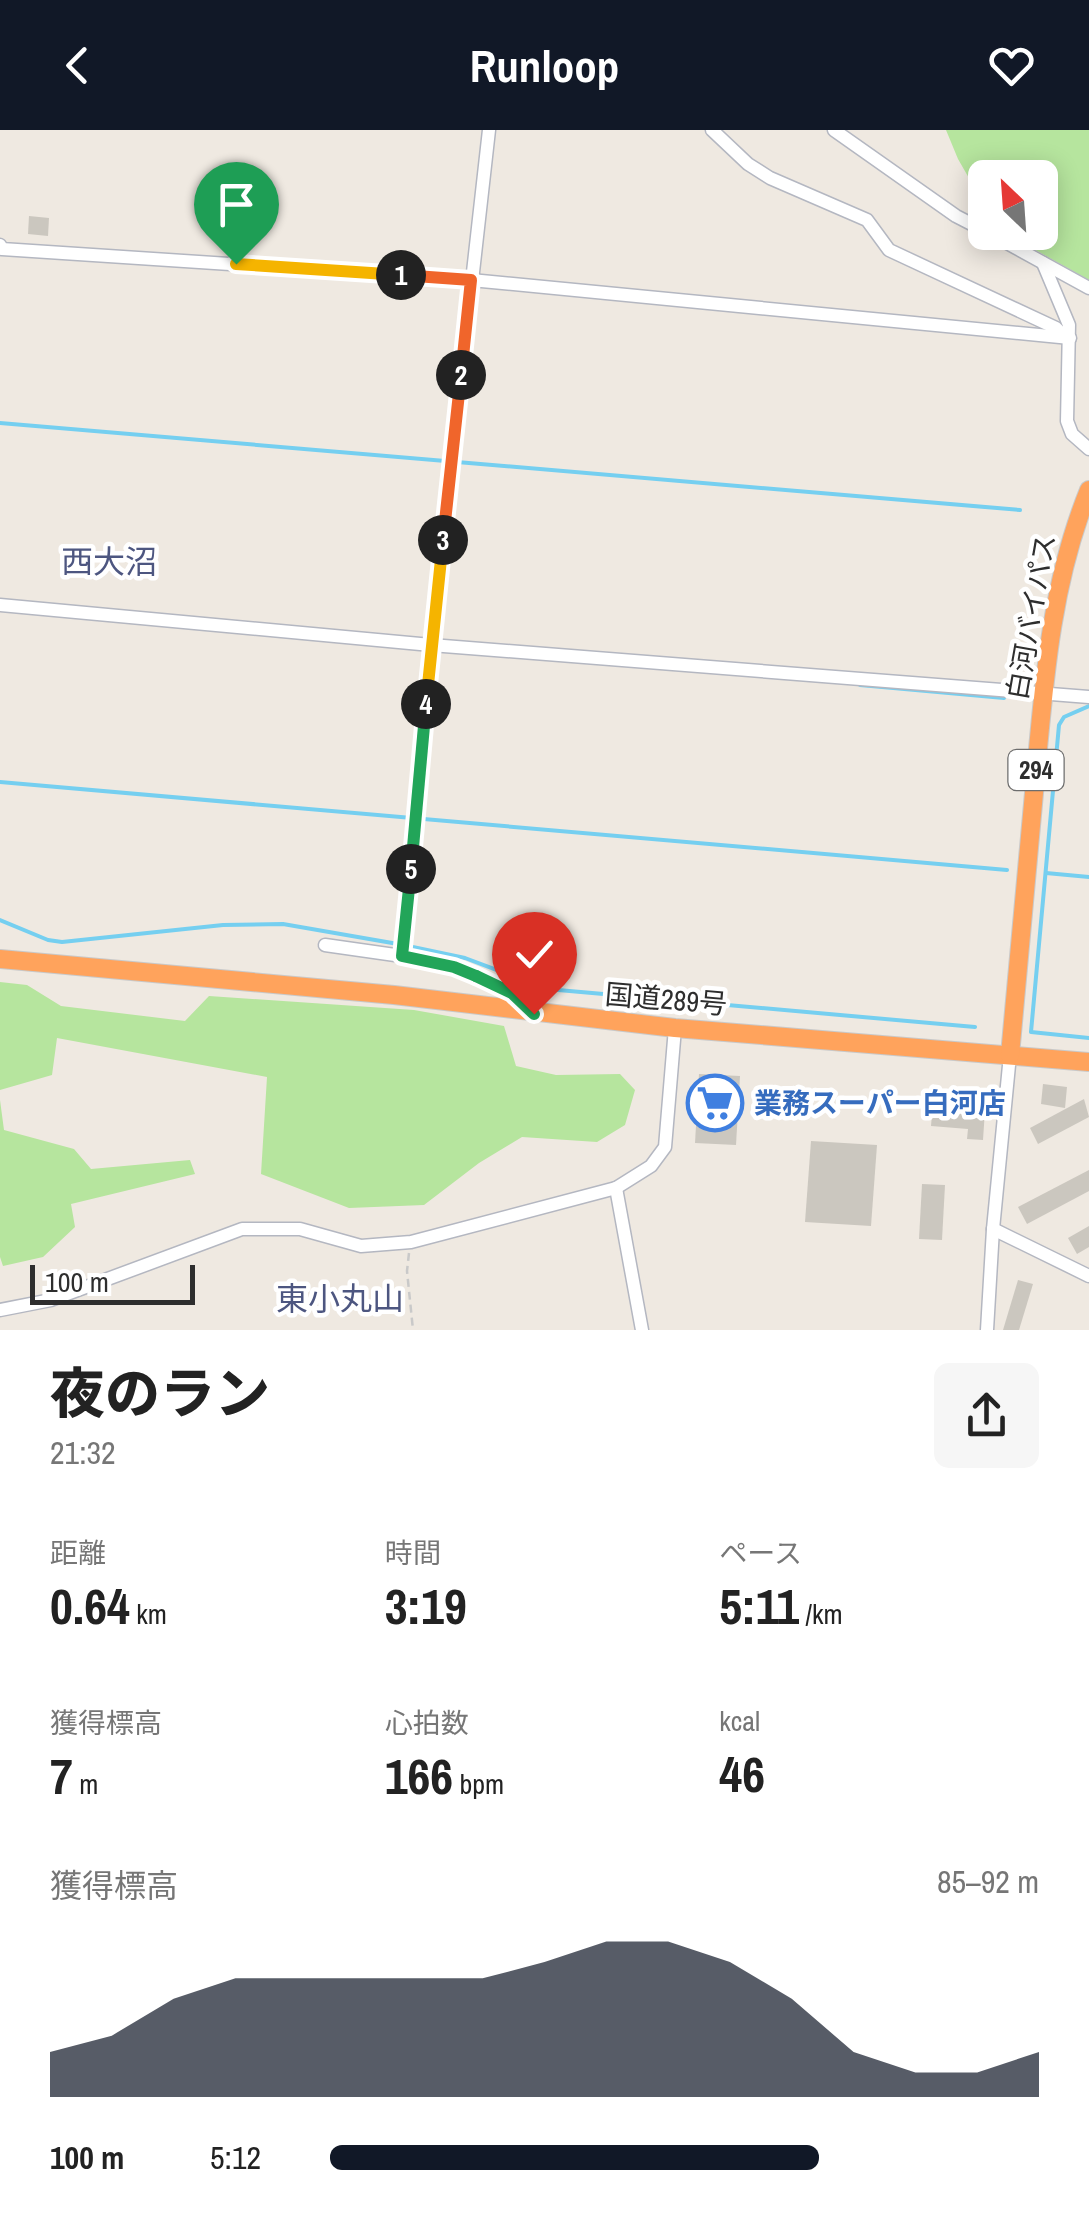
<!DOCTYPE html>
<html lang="ja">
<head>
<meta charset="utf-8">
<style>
  :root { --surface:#fff; --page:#f6f6f6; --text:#222; --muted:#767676; --accent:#111827 }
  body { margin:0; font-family:"Archivo Narrow","Noto Sans JP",sans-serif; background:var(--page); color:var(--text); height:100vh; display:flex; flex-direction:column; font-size:38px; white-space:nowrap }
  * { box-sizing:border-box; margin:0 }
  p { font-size:32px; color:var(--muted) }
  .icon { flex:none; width:55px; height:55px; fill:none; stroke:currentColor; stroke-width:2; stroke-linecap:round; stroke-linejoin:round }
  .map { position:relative; height:1200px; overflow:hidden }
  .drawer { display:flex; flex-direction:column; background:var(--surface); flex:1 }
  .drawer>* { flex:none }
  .needle { width:65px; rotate:335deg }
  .buttons { position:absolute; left:968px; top:30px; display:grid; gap:20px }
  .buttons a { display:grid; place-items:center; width:90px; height:90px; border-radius:15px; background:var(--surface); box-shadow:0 5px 25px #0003; font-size:50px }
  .scale { position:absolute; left:30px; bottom:25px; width:165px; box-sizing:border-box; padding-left:10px; border:5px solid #2e2e2e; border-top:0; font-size:28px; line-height:35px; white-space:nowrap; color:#2e2e2e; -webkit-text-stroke:8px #fff; paint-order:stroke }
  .pin { position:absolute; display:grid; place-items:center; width:85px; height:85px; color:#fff; margin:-102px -42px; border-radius:50% 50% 50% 0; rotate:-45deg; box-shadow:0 0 10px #0007 }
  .pin .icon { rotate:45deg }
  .km { position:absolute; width:50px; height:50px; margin:-25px; border-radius:50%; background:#222; color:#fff; font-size:28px; line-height:50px; text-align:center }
  .round { display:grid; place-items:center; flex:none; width:105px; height:105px; border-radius:15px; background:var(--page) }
  .summary { display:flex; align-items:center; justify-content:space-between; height:170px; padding:0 50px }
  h1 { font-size:55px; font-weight:800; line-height:75px }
  .figures { display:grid; grid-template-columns:repeat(3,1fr); gap:15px; height:170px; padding:10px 50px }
  .figures div { display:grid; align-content:center }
  .figures b { font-size:50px; font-weight:800 }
  .figures small { font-size:28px; font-weight:400 }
  .figures p { font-size:28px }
  .chart { height:280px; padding:20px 50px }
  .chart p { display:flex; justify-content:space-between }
  .chart svg { width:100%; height:180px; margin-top:10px; fill:var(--accent); opacity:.7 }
  ul { padding:0 50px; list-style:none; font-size:32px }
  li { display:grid; grid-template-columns:160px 120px 1fr; align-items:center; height:75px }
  li i { height:25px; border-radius:12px; background:var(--accent) }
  header { display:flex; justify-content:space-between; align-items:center; height:130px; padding:0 50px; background:var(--accent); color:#fff; font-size:45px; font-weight:800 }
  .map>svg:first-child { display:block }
</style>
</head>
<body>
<header><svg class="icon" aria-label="back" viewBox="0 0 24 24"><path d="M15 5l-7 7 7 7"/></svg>Runloop<svg class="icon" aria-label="heart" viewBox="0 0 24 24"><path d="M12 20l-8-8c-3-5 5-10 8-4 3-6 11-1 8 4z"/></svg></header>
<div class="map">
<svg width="1089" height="1200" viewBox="0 0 1089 1200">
  <rect width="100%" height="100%" fill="#efe9e1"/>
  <g fill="#b6e59e">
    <path d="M946,0H1089V150L1005,103L1040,102V48H985V76L958,29Z"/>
    <path d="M0,852L27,855L61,876L185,891L209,866L414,880L504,896L516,936L556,945L620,944L635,960L625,995L597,1012L522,1007L479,1033L424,1075L349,1078L261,1044L267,947L57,908L52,945L0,960Z"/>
    <path d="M0,970L4,1000L74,1019L91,1039L190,1030L195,1044L71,1074L75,1097L43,1127L3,1136L0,1127Z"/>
  </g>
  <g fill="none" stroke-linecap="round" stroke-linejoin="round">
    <g stroke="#75cff0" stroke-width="4">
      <path d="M0,293L1020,380"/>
      <path d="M860,555L1004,568"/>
      <path d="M1089,576L1064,587L1059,595L1031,902L1089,908"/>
      <path d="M0,652L1007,740"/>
      <path d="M1046,743L1089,747"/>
      <path d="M0,790L48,810L62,812L223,795L283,794L398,814"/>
      <path d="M408,816L465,828L547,859L975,897"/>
    </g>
  </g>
  <g fill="#cbc7bf">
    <path d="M29,86L49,88L48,106L28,104Z"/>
    <path d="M699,944L740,946L736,1015L695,1013Z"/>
    <path d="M1043,954L1067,957L1065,978L1041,974Z"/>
    <path d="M1084,969L1089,987L1038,1014L1030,998Z"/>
    <path d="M933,973L985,980L983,1010L967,1009L968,999L931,996Z"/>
    <path d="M811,1011L877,1015L871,1096L805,1092Z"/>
    <path d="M1089,1040V1061L1027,1094L1018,1077Z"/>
    <path d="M922,1054L945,1055L942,1110L919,1109Z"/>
    <path d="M1089,1096V1117L1077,1124L1068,1108Z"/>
    <path d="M1018,1150L1033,1154L1019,1200H1003Z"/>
  </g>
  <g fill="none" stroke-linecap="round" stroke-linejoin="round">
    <g stroke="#b4b7c1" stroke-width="15">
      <g id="minor">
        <path d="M489,0L431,515L402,826C450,836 496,847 532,882"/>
        <path d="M712,0L748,34L770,48L867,90L889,120L1056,198L1065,207"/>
        <path d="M834,0L956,86L985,101"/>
        <path d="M987,102L1089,158"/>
        <path d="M0,115L2,119L471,150L1070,208"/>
        <path d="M1043,133L1069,195L1067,291L1072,304L1089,319"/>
        <path d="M0,475L431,515L1089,567"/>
        <path d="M325,815L402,826"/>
        <path d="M616,1058L642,1200"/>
        <path d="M993,1099L1089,1146"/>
        <path d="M0,1180L51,1170L242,1099H300L361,1116L411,1112L616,1058L651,1036L665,1017L675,898"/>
        <path d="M987,1200L993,1099L1010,925"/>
      </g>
    </g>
    <g stroke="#c9c9c9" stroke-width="20">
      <g id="highway">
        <path d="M0,829L394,865L675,898L1089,932"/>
        <path d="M1010,925C1019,834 1027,743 1035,652C1044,552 1051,453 1089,360"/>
      </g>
    </g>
    <path stroke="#c9c9c9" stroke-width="2.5" stroke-dasharray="8 5" stroke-linecap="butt" d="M409,1123L407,1141L413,1200"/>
    <use href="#minor" stroke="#fff" stroke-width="12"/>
    <use href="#highway" stroke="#ffa35c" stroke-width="18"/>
  </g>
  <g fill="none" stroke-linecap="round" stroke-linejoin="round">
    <g stroke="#fff" stroke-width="20">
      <path id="split-1" d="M236,134L401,145"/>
    </g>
    <g stroke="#fff" stroke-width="20">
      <path id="split-2" d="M401,145L471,150L461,245"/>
    </g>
    <g stroke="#fff" stroke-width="20">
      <path id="split-3" d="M443,410L461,245"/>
    </g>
    <g stroke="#fff" stroke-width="20">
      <path id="split-4" d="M426,574L443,410"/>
    </g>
    <g stroke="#fff" stroke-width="20">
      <path id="split-5" d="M411,739L426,574"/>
    </g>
    <g stroke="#fff" stroke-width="20">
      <path id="split-6" d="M411,739L402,826L454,837L476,846"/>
    </g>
    <g stroke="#fff" stroke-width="20">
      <path id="split-7" d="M476,846L512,863L534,884"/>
    </g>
    <use href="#split-1" stroke="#f5b400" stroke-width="12"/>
    <use href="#split-2" stroke="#f0652b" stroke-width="12"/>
    <use href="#split-3" stroke="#f0652b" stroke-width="12"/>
    <use href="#split-4" stroke="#f5b400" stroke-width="12"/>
    <use href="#split-5" stroke="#22a559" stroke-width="12"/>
    <use href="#split-6" stroke="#22a559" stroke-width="12"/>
    <use href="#split-7" stroke="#22a559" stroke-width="12"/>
  </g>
  <defs>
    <g id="supermarket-ring" transform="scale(2.875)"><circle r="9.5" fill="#fff" stroke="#3f7fe0" stroke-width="1.5"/><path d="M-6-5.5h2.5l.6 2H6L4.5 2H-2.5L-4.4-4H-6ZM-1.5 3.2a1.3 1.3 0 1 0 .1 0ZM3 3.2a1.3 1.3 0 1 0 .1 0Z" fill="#3f7fe0"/></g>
  </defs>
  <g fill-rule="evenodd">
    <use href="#supermarket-ring" x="715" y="973"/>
  </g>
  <g text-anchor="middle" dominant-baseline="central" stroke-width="9" stroke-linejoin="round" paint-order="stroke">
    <rect fill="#fff" stroke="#6d6d6d" stroke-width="2.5" x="1008.5" y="620" width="55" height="40" rx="8"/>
    <g font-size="25" font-weight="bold" fill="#2e2e2e">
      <text x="1036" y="640">294</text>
    </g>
    <g font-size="28" fill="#2e2e2e" stroke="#fff">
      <text transform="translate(1031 487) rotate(-80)">白河バイパス</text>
      <text transform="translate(666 869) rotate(5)">国道289号</text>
    </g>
    <g font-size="28" font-weight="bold" fill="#366cbe" stroke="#fff" text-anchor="start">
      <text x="754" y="973">業務スーパー白河店</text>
    </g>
    <g font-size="32" fill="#4d5680" stroke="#fff">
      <text x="109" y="431">西大沼</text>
      <text x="340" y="1168">東小丸山</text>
    </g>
  </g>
</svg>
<div class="buttons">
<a><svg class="needle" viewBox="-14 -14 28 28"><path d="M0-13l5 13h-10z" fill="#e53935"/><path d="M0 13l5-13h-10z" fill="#767676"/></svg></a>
</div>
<div class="scale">100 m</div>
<div class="pin" style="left:236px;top:134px;background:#1e9e55"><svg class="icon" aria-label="arrive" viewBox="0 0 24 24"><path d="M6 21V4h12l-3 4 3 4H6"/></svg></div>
<div class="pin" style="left:534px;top:884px;background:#d93025"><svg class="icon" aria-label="check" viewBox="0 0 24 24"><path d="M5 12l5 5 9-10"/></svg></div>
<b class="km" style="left:401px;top:145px">1</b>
<b class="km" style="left:461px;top:245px">2</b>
<b class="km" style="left:443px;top:410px">3</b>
<b class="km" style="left:426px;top:574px">4</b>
<b class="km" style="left:411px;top:739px">5</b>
</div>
<section class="drawer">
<div class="summary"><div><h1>夜のラン</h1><p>21:32</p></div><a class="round"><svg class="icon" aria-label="share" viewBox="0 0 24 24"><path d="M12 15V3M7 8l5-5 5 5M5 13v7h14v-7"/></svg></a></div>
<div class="figures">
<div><p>距離</p><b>0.64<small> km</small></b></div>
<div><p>時間</p><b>3:19</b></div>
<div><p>ペース</p><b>5:11<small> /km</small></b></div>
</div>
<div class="figures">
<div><p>獲得標高</p><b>7<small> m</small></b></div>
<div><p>心拍数</p><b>166<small> bpm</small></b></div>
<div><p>kcal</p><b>46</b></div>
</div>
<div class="chart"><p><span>獲得標高</span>85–92 m</p>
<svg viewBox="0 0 160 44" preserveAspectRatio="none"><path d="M0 44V33L10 29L20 20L30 15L40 15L50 15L60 15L70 15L80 11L90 6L100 6L110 11L120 20L130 33L140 38L150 38L160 33V44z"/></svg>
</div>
<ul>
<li><b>100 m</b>5:12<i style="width:69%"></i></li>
</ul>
</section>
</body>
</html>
